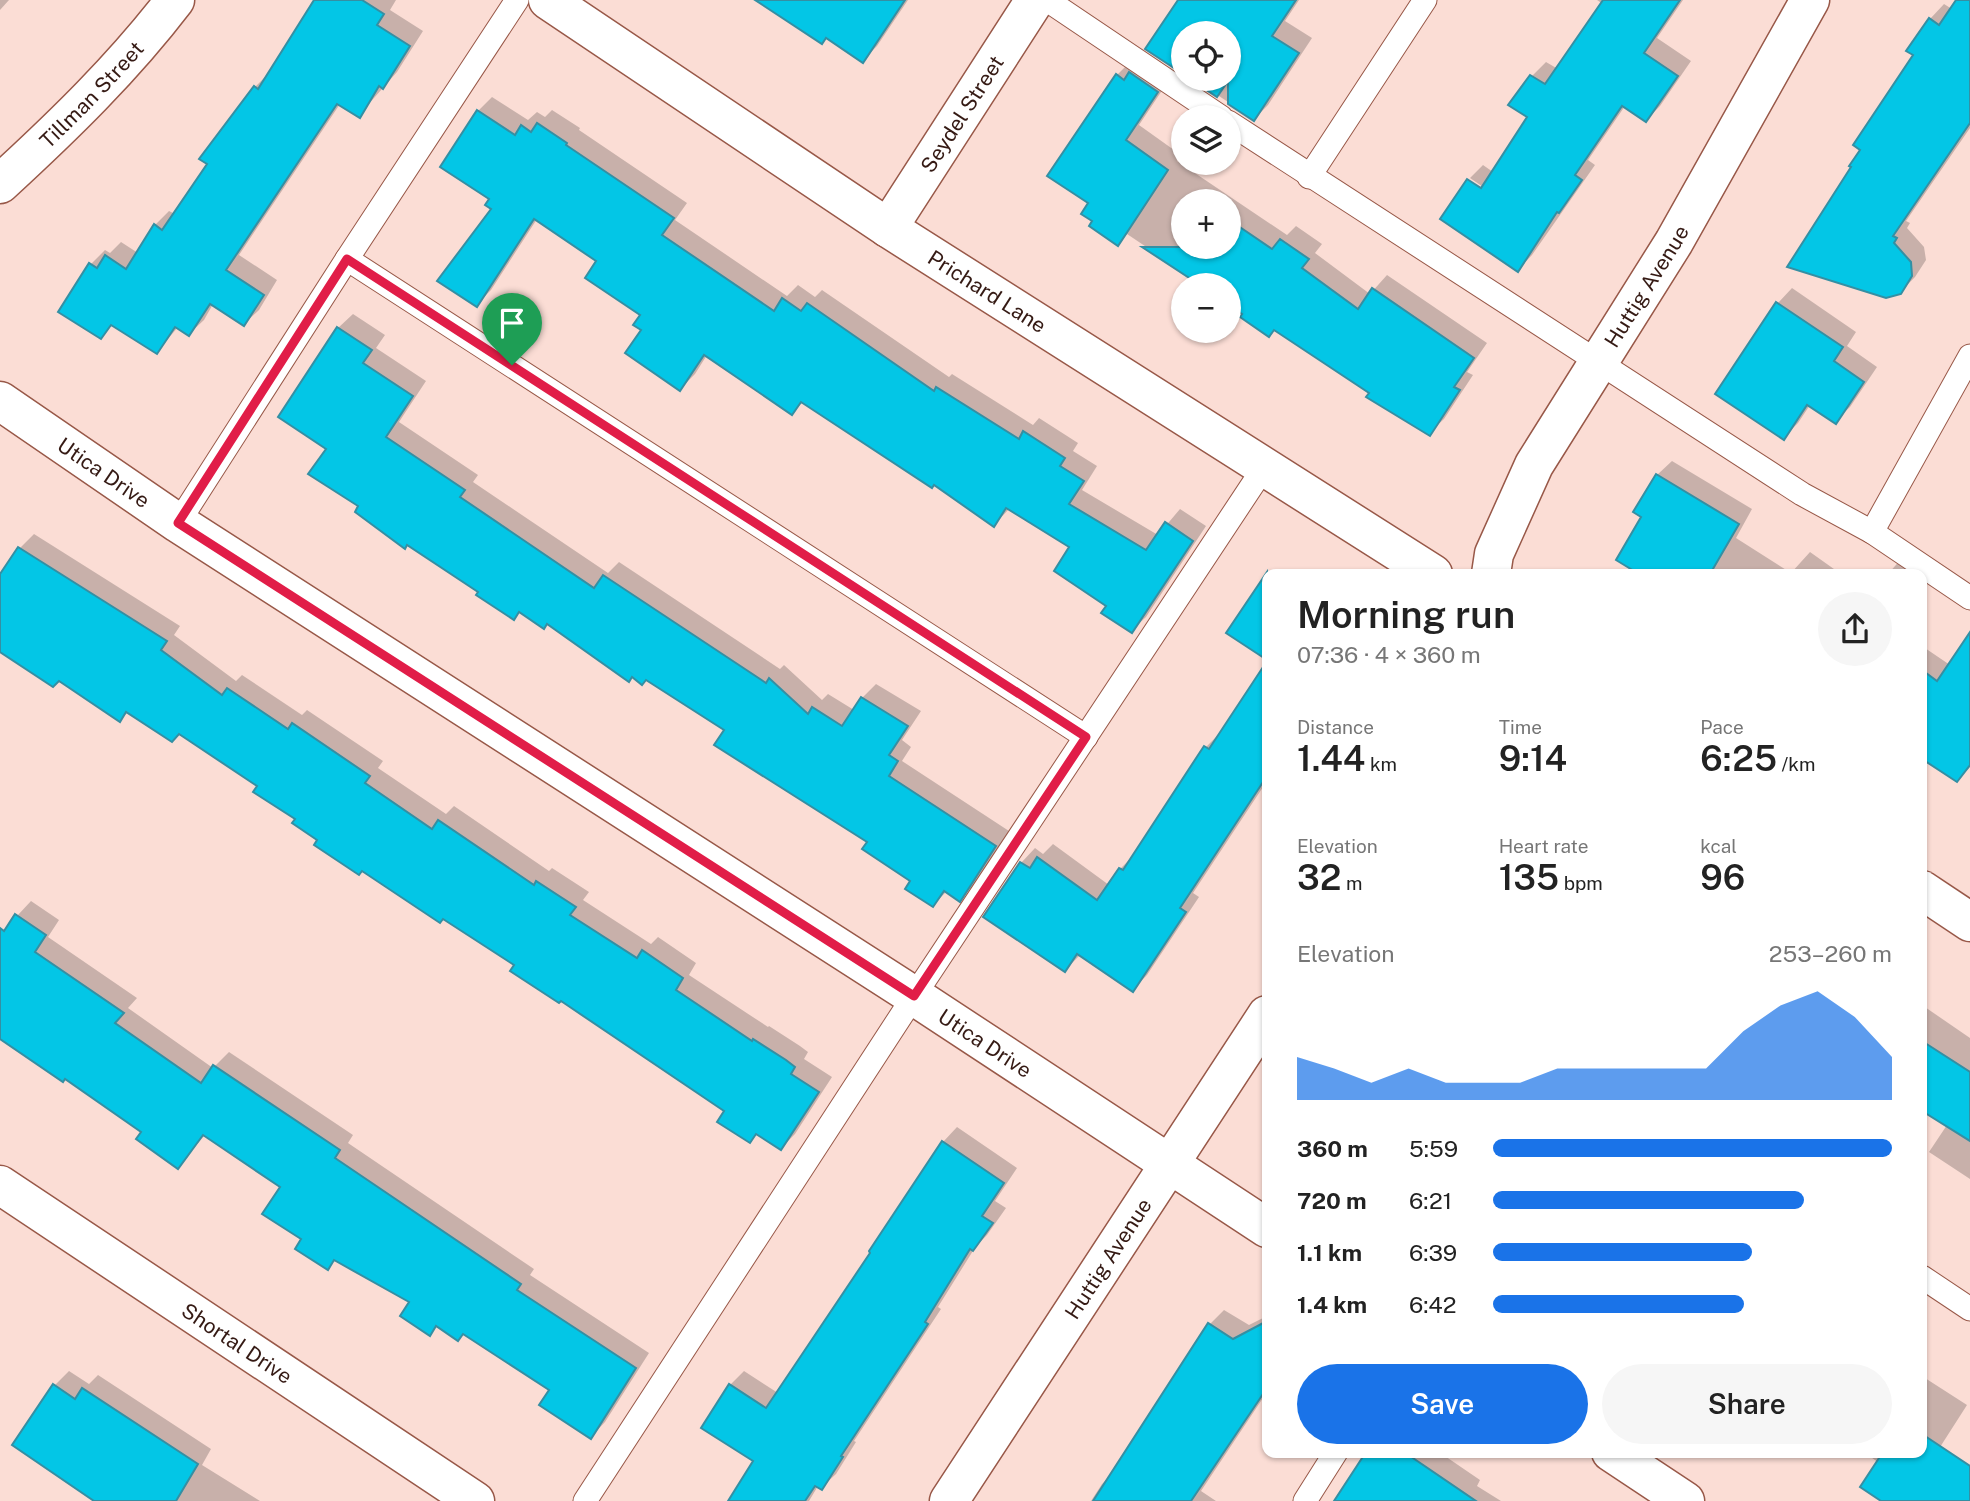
<!DOCTYPE html>
<html lang="en">
<head>
<meta charset="utf-8">
<style>
  :root { --surface:#fff; --page:#f6f6f6; --text:#222; --muted:#767676; --accent:#1a73e8 }
  body { margin:0; font-family:"Public Sans",sans-serif; background:var(--page); color:var(--text); height:100vh; display:flex; flex-direction:column; font-size:26px; white-space:nowrap }
  * { box-sizing:border-box; margin:0 }
  p { font-size:23px; color:var(--muted) }
  .icon { flex:none; width:38px; height:38px; fill:none; stroke:currentColor; stroke-width:2; stroke-linecap:round; stroke-linejoin:round }
  .map { position:relative; flex:1; overflow:hidden }
  .details { position:absolute; left:1262px; top:569px; width:665px; height:889px; display:flex; flex-direction:column; background:var(--surface); border-radius:14px; box-shadow:0 2px 5px #0004 }
  .details>* { flex:none }
  .fabs { position:absolute; left:1171px; top:21px; display:grid; gap:14px }
  .fabs a { display:grid; place-items:center; width:70px; height:70px; border-radius:50%; background:var(--surface); box-shadow:0 2px 5px #0004; font-size:35px }
  .pin { position:absolute; display:grid; place-items:center; width:60px; height:60px; color:#fff; margin:-72px -30px; border-radius:50% 50% 50% 0; rotate:-45deg; box-shadow:0 0 7px #0007 }
  .pin .icon { rotate:45deg }
  .round { display:grid; place-items:center; flex:none; width:74px; height:74px; border-radius:37px; background:var(--page) }
  .summary { display:flex; align-items:center; justify-content:space-between; height:119px; padding:0 35px }
  h1 { font-size:38px; font-weight:600; line-height:52px }
  .figures { display:grid; grid-template-columns:repeat(3,1fr); gap:10px; height:119px; padding:7px 35px }
  .figures div { display:grid; align-content:center }
  .figures b { font-size:35px; font-weight:600 }
  .figures small { font-size:19px; font-weight:400 }
  .figures p { font-size:19px }
  .chart { height:196px; padding:14px 35px }
  .chart p { display:flex; justify-content:space-between }
  .chart svg { width:100%; height:126px; margin-top:7px; fill:var(--accent); opacity:.7 }
  .button { display:flex; gap:14px; margin-top:auto; padding:14px 35px }
  .button a { flex:1; height:80px; border-radius:42px; background:var(--accent); color:#fff; font-size:28px; font-weight:600; line-height:80px; text-align:center }
  .button a+a { background:var(--page); color:var(--text) }
  ul { padding:0 35px; list-style:none; font-size:23px }
  li { display:grid; grid-template-columns:112px 84px 1fr; align-items:center; height:52px }
  li i { height:18px; border-radius:9px; background:var(--accent) }
  .map>svg:first-child { display:block }
</style>
</head>
<body>
<div class="map">
<svg width="1970" height="1501" viewBox="0 0 1970 1501">
  <rect width="100%" height="100%" fill="#fbddd5"/>
  <g fill="#0003" fill-rule="evenodd">
    <path d="M0,0H9L0,10Z"/>
    <path d="M316,0H396L390,10L423,31L397,72L359,115L340,104L239,255L277,280L259,310L244,324L213,304L204,320L189,334L178,327L157,352L113,324L101,337L91,264L105,250L110,253L121,242L138,253L155,225L169,211L175,214L209,163L255,87L270,72Z"/>
    <path d="M770,0H908L877,46L862,61Z"/>
    <path d="M1180,0H1299L1285,21L1312,38L1268,105L1254,119L1193,79H1228V33H1183V72Z"/>
    <path d="M1597,0H1683L1657,38L1691,61L1660,106L1646,120L1625,106L1588,160L1595,165L1532,255L1518,270L1443,219L1469,179V182L1488,194L1489,191L1470,178L1483,165L1493,172L1530,116L1511,104L1532,76L1546,62L1558,69L1603,4Z"/>
    <path d="M1958,0H1970V128L1906,221L1910,223L1907,228L1924,247L1926,260L1915,277L1900,292L1862,149L1915,55L1930,19L1944,4L1952,9Z"/>
    <path d="M1131,61L1171,77L1139,125L1181,155L1177,161L1287,235L1296,226L1322,244L1315,253L1370,294L1387,275L1487,343L1467,372L1473,375L1444,419L1429,433L1275,329L1244,313L1228,285H1203L1127,234L1117,243L1094,221L1090,203L1117,75ZM1183,201H1228V247H1183Z"/>
    <path d="M492,97L528,120L537,112L545,117L552,110L580,128L579,130L687,203L675,220L787,296L798,285L815,297L822,290L949,377L952,374L1033,425L1039,418L1078,443L1073,451L1097,466L1082,490L1158,535L1180,509L1206,526L1146,617L1131,631L1109,605L1071,547L1010,508L994,525L934,483L803,402L792,413L707,355L695,374L680,389L643,329V314L599,260L537,219L491,290L477,304L494,209L478,111Z"/>
    <path d="M1792,288L1856,332L1847,346L1877,367L1850,407L1835,421L1810,405L1798,423L1783,438L1717,393L1778,303Z"/>
    <path d="M353,314L385,335L376,348L426,381L399,422L478,475L473,482L608,573L619,562L780,669L784,665L822,700L828,694L854,710L862,698L876,684L921,711L902,740L911,747L902,761L1009,831L974,885L960,899L947,891L933,905L912,880L869,842L726,730L647,678L547,623L521,611L514,618L481,591L361,506L328,448L338,328Z"/>
    <path d="M1672,461L1752,509L1736,538L1791,573L1810,552L1841,574H1642L1643,516L1657,475Z"/>
    <path d="M34,534L180,626L174,635L236,681L242,675L302,715L307,710L383,761L378,768L446,814L454,806L549,871L552,868L589,892L583,900L651,944L658,937L696,963L689,975L768,1027L769,1026L800,1046L808,1052L804,1059L832,1077L795,1134L781,1148L758,1133L750,1141L727,1110L516,964L320,839L260,785L179,732L128,712L120,720L0,626V578L20,548Z"/>
    <path d="M1909,550L1933,566L1922,584V574H1888Z"/>
    <path d="M1275,570L1282,574H1271Z"/>
    <path d="M1970,635V767L1957,780L1922,757V646L1950,665Z"/>
    <path d="M1267,665V781L1193,893L1199,897L1147,975L1133,989L1080,955L1065,970L1021,863L1035,848L1043,854L1053,844L1109,885L1120,869L1135,854L1206,747L1220,733Z"/>
    <path d="M31,901L59,920L48,937L137,998L128,1008L213,1068L229,1052L353,1135L348,1143L534,1269L530,1275L649,1353L605,1422L591,1437L551,1390L464,1333L438,1325L430,1334L411,1301L336,1259L327,1268L303,1239L283,1186L205,1135L178,1166L143,1131L66,1077L0,1038V929L6,933L17,916Z"/>
    <path d="M1922,1005L1970,1038V1179L1929,1152L1947,1125L1922,1109Z"/>
    <path d="M957,1127L1017,1168L995,1201L1006,1208L987,1235L976,1246L938,1307L941,1309L854,1441L856,1442L836,1474L821,1488L818,1486L809,1501H730L755,1461L730,1385L744,1371L778,1393L873,1252L871,1251L943,1142Z"/>
    <path d="M1224,1310L1249,1325L1267,1316V1392L1201,1491L1216,1501H1091L1102,1484L1112,1474L1210,1324Z"/>
    <path d="M69,1371L89,1384L98,1375L211,1449L202,1465L260,1501H98L15,1445L55,1385Z"/>
    <path d="M1925,1378L1967,1405L1910,1494L1903,1501H1884L1879,1463L1864,1452H1922V1382Z"/>
    <path d="M1368,1452H1439L1480,1480L1477,1486L1501,1501H1336Z"/>
  </g>
  <g fill="#03c6e6" stroke="#348fa3" stroke-width="2">
    <path d="M314,0H362L384,14L377,25L410,46L383,89L379,86L360,118L337,104L226,270L264,295L244,326L210,304L189,336L175,327L157,354L111,325L101,339L58,312L89,263L97,268L105,255L126,269L154,224L162,230L207,164L199,159L254,86L258,89Z"/>
    <path d="M755,0H905L863,63L826,38L822,44Z"/>
    <path d="M1178,0H1296L1272,36L1299,53L1254,121L1228,104V81L1217,97L1190,79H1228V33H1183V74L1145,49Z"/>
    <path d="M1603,0H1680L1644,53L1678,76L1646,122L1622,106L1575,175L1582,180L1559,213L1557,212L1518,272L1440,219L1467,179L1481,188L1527,117L1508,105L1530,75L1545,84Z"/>
    <path d="M1956,0H1970V123L1893,236L1897,238L1894,243L1911,262L1912,276L1901,294L1886,298L1787,267L1851,167L1849,166L1860,150L1853,145L1913,55L1906,51L1929,18L1939,25Z"/>
    <path d="M1129,72L1158,92L1126,140L1168,170L1118,246L1089,226L1092,221L1081,214L1088,203L1047,176L1116,74L1124,80Z"/>
    <path d="M477,110L515,135L521,125L531,132L537,123L567,143L566,145L674,218L662,235L774,311L782,298L801,311L807,303L934,391L936,387L1019,439L1023,431L1065,458L1060,466L1084,481L1069,504L1146,550L1165,522L1193,541L1132,633L1101,613L1106,606L1054,571L1069,547L1006,508L994,527L934,485L932,488L801,402L792,415L704,355L680,391L625,353L641,330L633,325L640,315L585,278L596,261L534,219L477,307L437,281L491,209L485,205L489,199L440,167Z"/>
    <path d="M1228,219L1272,249L1280,239L1309,259L1302,268L1358,309L1372,288L1474,358L1454,387L1460,390L1430,436L1366,397L1369,393L1274,330L1269,337L1240,317L1242,314L1228,305V285H1200L1142,247H1228Z"/>
    <path d="M1776,302L1843,347L1834,361L1864,382L1836,424L1807,405L1784,440L1715,394Z"/>
    <path d="M337,327L372,350L363,363L413,396L386,437L465,490L460,497L594,588L603,575L766,683L769,678L808,714L812,707L842,726L861,697L908,726L889,755L898,761L889,776L996,846L960,902L944,891L933,907L905,889L910,881L862,849L867,842L714,745L724,730L646,680L642,685L632,677L629,682L547,624L544,629L519,612L514,620L476,595L478,592L407,545L405,549L355,512L358,506L308,474L326,449L278,417Z"/>
    <path d="M1656,474L1739,524L1710,574H1639L1616,560L1641,517L1633,512Z"/>
    <path d="M18,547L167,641L161,650L222,695L227,688L288,729L292,723L370,776L365,783L432,829L438,820L534,885L536,881L576,907L570,915L637,958L642,950L683,978L676,990L752,1041L753,1039L786,1060L795,1067L791,1074L819,1092L781,1150L756,1134L750,1143L717,1122L724,1111L561,1001L559,1003L510,971L514,965L443,919L440,923L362,871L359,875L314,845L317,840L292,823L295,819L253,792L257,786L179,734L172,742L126,712L120,722L59,681L53,687L0,652V574Z"/>
    <path d="M1267,572V660L1226,633Z"/>
    <path d="M1970,632V765L1957,782L1922,759V670L1937,681Z"/>
    <path d="M1267,661V776L1180,908L1186,912L1133,992L1077,954L1065,972L983,917L1020,862L1030,868L1037,857L1097,900L1119,868L1123,870L1204,746L1209,749Z"/>
    <path d="M15,914L46,935L35,952L124,1013L115,1023L201,1083L213,1065L340,1150L335,1158L521,1284L517,1290L636,1368L591,1439L539,1405L549,1390L463,1334L458,1341L436,1326L430,1336L400,1316L409,1302L334,1260L328,1270L295,1249L301,1239L262,1214L280,1187L203,1135L178,1169L136,1139L141,1132L65,1079L63,1082L0,1039V928L4,931Z"/>
    <path d="M1922,1041L1970,1072V1141L1922,1111Z"/>
    <path d="M942,1141L1004,1183L982,1216L993,1223L973,1251L970,1249L925,1322L928,1324L841,1456L843,1457L822,1490L815,1486L805,1501H728L753,1461L701,1428L729,1384L766,1408L870,1253L869,1251Z"/>
    <path d="M1267,1321V1388L1191,1501H1093L1208,1323L1233,1339Z"/>
    <path d="M53,1384L75,1399L82,1388L198,1464L176,1501H94L12,1445Z"/>
    <path d="M1922,1434L1970,1466V1501H1881L1860,1487L1883,1452H1922Z"/>
    <path d="M1366,1452H1404L1476,1501H1334Z"/>
  </g>
  <g fill="none" stroke-linecap="round" stroke-linejoin="round">
    <g stroke="#985848" stroke-width="25">
      <g id="service">
        <path d="M1047,0L1221,117"/>
        <path d="M1228,122L1802,494L1872,532L1970,598"/>
        <path d="M1309,177L1425,0"/>
        <path d="M347,259L1086,737"/>
        <path d="M178,523L347,259L517,0"/>
        <path d="M1872,532L1970,356"/>
        <path d="M1922,1277L1970,1309"/>
        <path d="M585,1501L914,996L1265,466"/>
        <path d="M1305,1501L1336,1452"/>
      </g>
    </g>
    <g stroke="#985848" stroke-width="41">
      <g id="minor">
        <path id="s1" d="M548,0L888,228L1433,574"/>
        <path id="s2" d="M0,184C63,126 123,68 175,0"/>
        <path id="s3" d="M888,228L1035,0"/>
        <path id="s4" d="M0,401L178,523L914,996L1267,1228"/>
        <path id="s5" d="M1491,574L1494,554L1534,465L1674,242L1810,0"/>
        <path d="M1922,890L1970,922"/>
        <path id="s6" d="M0,1185L475,1501"/>
        <path d="M1611,1452L1685,1501"/>
        <path id="s7" d="M949,1501L1267,1015"/>
      </g>
    </g>
    <use href="#service" stroke="#fff" stroke-width="23"/>
    <use href="#minor" stroke="#fff" stroke-width="38"/>
  </g>
  <g fill="none" stroke-linecap="round" stroke-linejoin="round">
    <g stroke="#fff" stroke-width="14">
      <path id="route" d="M347,259L1086,737L914,996L178,523Z"/>
    </g>
    <use href="#route" stroke="#e11d48" stroke-width="9"/>
  </g>
  <g text-anchor="middle" dominant-baseline="central" stroke-width="5" stroke-linejoin="round" paint-order="stroke">
    <g font-size="21" fill="#351a14" stroke="#fbddd5">
      <text stroke="none"><textPath href="#s2" startOffset="128">Tillman Street</textPath></text>
      <text stroke="none"><textPath href="#s3" startOffset="136">Seydel Street</textPath></text>
      <text stroke="none"><textPath href="#s5" startOffset="329">Huttig Avenue</textPath></text>
      <text stroke="none"><textPath href="#s1" startOffset="527">Prichard Lane</textPath></text>
      <text stroke="none"><textPath href="#s4" startOffset="126">Utica Drive</textPath></text>
      <text stroke="none"><textPath href="#s4" startOffset="1176">Utica Drive</textPath></text>
      <text stroke="none"><textPath href="#s7" startOffset="290">Huttig Avenue</textPath></text>
      <text stroke="none"><textPath href="#s6" startOffset="285">Shortal Drive</textPath></text>
    </g>
  </g>
</svg>
<div class="fabs">
<a><svg class="icon" aria-label="locate" viewBox="0 0 24 24"><circle cx="12" cy="12" r="6"/><path d="M12 2v4M12 18v4M2 12h4M18 12h4"/></svg></a>
<a><svg class="icon" aria-label="layers" viewBox="0 0 24 24"><path d="M12 4l9 5-9 5-9-5zM3 14l9 5 9-5"/></svg></a>
<a>+</a>
<a>−</a>
</div>
<div class="pin" style="left:512px;top:365px;background:#1e9e55"><svg class="icon" aria-label="arrive" viewBox="0 0 24 24"><path d="M6 21V4h12l-3 4 3 4H6"/></svg></div>
<section class="details">
<div class="summary"><div><h1>Morning run</h1><p>07:36 · 4 × 360 m</p></div><a class="round"><svg class="icon" aria-label="share" viewBox="0 0 24 24"><path d="M12 15V3M7 8l5-5 5 5M5 13v7h14v-7"/></svg></a></div>
<div class="figures">
<div><p>Distance</p><b>1.44<small> km</small></b></div>
<div><p>Time</p><b>9:14</b></div>
<div><p>Pace</p><b>6:25<small> /km</small></b></div>
</div>
<div class="figures">
<div><p>Elevation</p><b>32<small> m</small></b></div>
<div><p>Heart rate</p><b>135<small> bpm</small></b></div>
<div><p>kcal</p><b>96</b></div>
</div>
<div class="chart"><p><span>Elevation</span>253–260 m</p>
<svg viewBox="0 0 160 44" preserveAspectRatio="none"><path d="M0 44V29L10 33L20 38L30 33L40 38L50 38L60 38L70 33L80 33L90 33L100 33L110 33L120 20L130 11L140 6L150 15L160 29V44z"/></svg>
</div>
<ul>
<li><b>360 m</b>5:59<i style="width:100%"></i></li>
<li><b>720 m</b>6:21<i style="width:78%"></i></li>
<li><b>1.1 km</b>6:39<i style="width:65%"></i></li>
<li><b>1.4 km</b>6:42<i style="width:63%"></i></li>
</ul>
<div class="button"><a>Save</a><a>Share</a></div>
</section>
</div>
</body>
</html>
